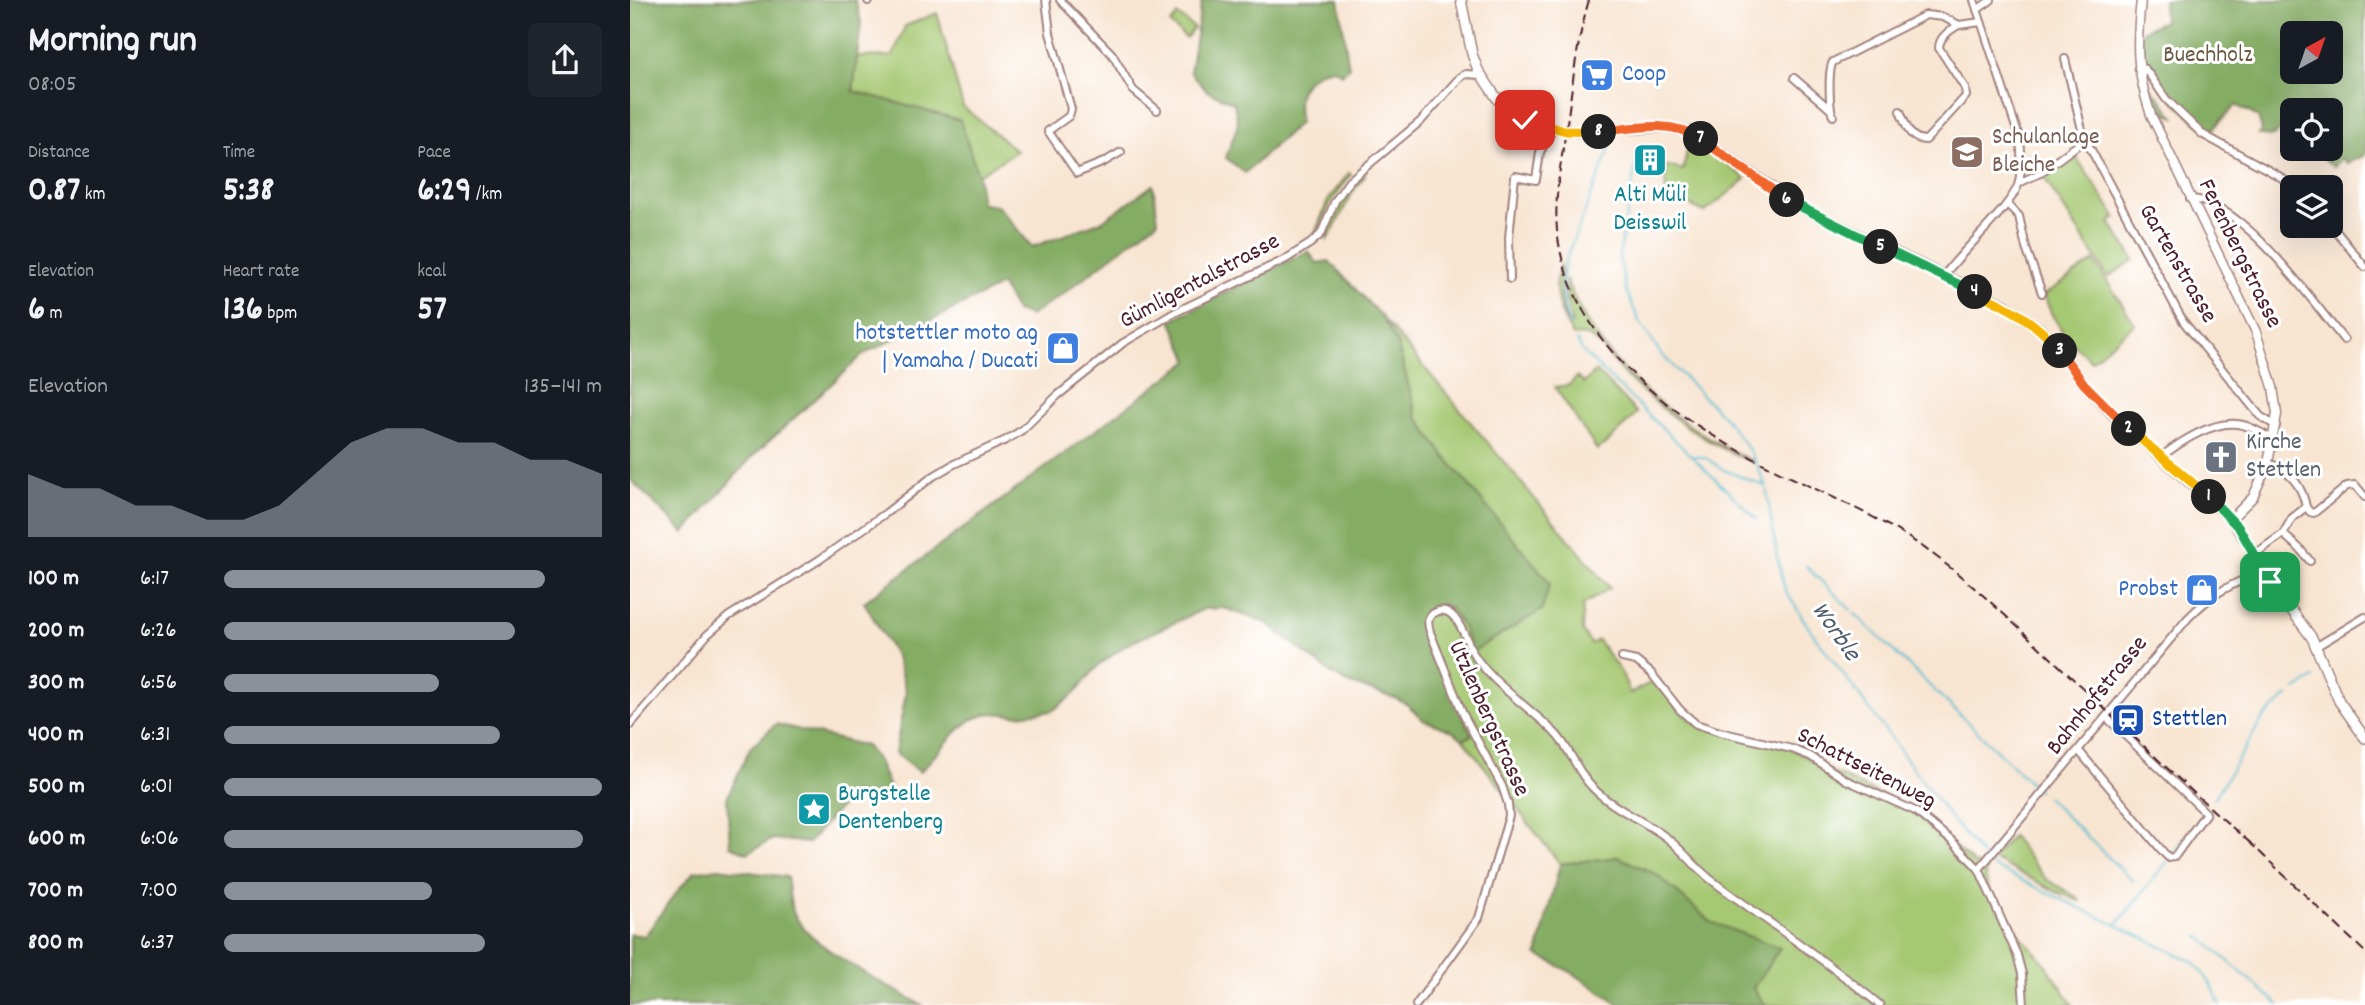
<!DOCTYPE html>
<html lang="en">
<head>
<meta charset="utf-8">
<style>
  :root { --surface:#171b24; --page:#20242c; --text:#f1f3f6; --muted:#9ea1a6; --accent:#8c9099 }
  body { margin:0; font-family:Dekko,sans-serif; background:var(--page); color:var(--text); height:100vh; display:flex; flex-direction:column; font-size:26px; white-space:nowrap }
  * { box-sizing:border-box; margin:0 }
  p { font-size:23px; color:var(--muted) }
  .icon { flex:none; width:38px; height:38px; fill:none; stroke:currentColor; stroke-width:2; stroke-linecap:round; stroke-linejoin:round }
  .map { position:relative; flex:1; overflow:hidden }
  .side { display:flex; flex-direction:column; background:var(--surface); width:630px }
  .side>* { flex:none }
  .needle { width:46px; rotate:40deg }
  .controls { position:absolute; left:1650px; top:21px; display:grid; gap:14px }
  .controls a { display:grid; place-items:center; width:63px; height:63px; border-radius:10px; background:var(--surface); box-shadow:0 7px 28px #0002; font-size:35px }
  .pin { position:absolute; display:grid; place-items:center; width:60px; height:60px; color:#fff; margin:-30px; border-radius:14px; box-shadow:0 4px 10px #0006 }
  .km { position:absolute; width:35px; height:35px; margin:-18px; border-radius:50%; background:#222; color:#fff; font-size:19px; line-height:35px; text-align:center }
  .round { display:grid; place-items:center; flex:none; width:74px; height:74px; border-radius:10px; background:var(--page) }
  .summary { display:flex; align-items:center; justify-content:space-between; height:119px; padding:0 28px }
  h1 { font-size:38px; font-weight:700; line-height:52px }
  .metrics { display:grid; grid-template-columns:repeat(3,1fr); gap:10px; height:119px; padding:7px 28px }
  .metrics div { display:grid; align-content:center }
  .metrics b { font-size:35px; font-weight:700 }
  .metrics small { font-size:19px; font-weight:400 }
  .metrics p { font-size:19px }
  .chart { height:196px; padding:14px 28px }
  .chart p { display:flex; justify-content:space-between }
  .chart svg { width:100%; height:126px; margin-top:7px; fill:var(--accent); opacity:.7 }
  ul { padding:0 28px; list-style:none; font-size:23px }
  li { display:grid; grid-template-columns:112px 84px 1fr; align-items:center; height:52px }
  li i { height:18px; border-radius:9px; background:var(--accent) }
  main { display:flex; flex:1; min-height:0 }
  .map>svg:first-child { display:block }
</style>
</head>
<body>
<main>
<section class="side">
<div class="summary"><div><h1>Morning run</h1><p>08:05</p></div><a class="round"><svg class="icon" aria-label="share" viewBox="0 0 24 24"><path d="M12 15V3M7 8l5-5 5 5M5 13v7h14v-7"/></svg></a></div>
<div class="metrics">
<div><p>Distance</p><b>0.87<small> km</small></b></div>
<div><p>Time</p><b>5:38</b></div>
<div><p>Pace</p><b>6:29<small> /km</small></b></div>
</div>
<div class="metrics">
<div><p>Elevation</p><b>6<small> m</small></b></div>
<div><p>Heart rate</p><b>136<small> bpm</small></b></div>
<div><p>kcal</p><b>57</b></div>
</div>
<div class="chart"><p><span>Elevation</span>135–141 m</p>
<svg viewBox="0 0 160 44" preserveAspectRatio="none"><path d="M0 44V22L10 27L20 27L30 33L40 33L50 38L60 38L70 33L80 22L90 11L100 6L110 6L120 11L130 11L140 17L150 17L160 22V44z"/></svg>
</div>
<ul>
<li><b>100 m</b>6:17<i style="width:85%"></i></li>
<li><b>200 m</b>6:26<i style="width:77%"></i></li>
<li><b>300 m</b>6:56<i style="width:57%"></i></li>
<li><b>400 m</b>6:31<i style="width:73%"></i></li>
<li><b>500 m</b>6:01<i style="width:100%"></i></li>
<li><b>600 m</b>6:06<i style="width:95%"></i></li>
<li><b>700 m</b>7:00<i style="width:55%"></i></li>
<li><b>800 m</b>6:37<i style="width:69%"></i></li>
</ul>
</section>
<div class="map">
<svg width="1735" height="1005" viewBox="0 0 1735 1005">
  <rect width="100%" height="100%" fill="#fff"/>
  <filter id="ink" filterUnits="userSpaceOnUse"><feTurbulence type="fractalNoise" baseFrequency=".0143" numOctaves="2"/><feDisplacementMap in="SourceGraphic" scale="14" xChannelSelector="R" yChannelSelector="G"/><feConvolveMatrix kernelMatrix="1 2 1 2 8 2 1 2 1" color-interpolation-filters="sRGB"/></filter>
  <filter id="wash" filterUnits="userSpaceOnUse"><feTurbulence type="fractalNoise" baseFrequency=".00686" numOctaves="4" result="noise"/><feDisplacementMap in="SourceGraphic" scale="28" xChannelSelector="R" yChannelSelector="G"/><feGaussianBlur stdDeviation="1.57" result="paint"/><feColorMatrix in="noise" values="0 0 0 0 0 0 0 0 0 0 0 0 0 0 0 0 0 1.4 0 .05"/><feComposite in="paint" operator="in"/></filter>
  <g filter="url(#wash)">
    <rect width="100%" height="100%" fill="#f8e5d1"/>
    <g fill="#a5c872" stroke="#78744e" stroke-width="2">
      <path d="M307,13L333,107L387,151L348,175L330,120L223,91L227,57L263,56L275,26Z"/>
      <path d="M548,15L564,28L556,38L540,24Z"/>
      <path d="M1060,137L1116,179L1075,212L1036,195L1035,165L1053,170Z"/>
      <path d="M1445,155L1486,217L1480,222L1504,260L1478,277L1413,176Z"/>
      <path d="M719,173L721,175L701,202L690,227L684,236L698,200Z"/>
      <path d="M735,173V176C717,195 711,220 697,240C698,216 715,186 735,173Z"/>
      <path d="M1464,261L1505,324L1461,361L1436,337L1421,313L1414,295Z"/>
      <path d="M930,265C933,273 931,276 931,283C930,298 932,314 940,325L942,324L936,299V279C968,363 1044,424 1124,462C1076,445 1033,412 997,377C984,365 975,345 959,337C954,334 949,335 943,336C930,314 920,290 930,265Z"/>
      <path d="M751,316L980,588L953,605L952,631L961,644L968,640L992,674L1000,693L1027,680L1050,710L1066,724L1162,749L1206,774L1285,811L1344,864L1356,868C1350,899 1394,938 1412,960C1423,974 1433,990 1443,1005H1135L1123,988L1149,948L1080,922L1026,874L988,857L930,864L833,739L842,735L790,624L791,615L801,607H818L831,624L813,454L787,417L767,343Z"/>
      <path d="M966,371L1007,413L980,440L967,450L925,387L939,385L947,377L954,383Z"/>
      <path d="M1382,836L1416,879L1450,899L1449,901L1429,893L1362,859Z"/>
    </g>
    <g fill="#84ac64" stroke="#676648" stroke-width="2" fill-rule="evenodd">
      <path d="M0,0H225L231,22L223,91L330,120L348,175L351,203L368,206L402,247L472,221L523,185L528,221L433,294L400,316L386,311L371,285L234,354L123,456L54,533L0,479Z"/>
      <path d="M572,0H709L719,68L712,74C699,60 673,79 669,95C667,103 669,114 669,123L615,173L596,158L608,124L604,103L577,91L560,72Z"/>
      <path d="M1533,0H1735V155L1717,163L1712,158L1704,167L1684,151L1686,149H1701V110H1662V134L1652,128L1643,136L1628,135L1632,130L1628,117L1606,105L1579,133L1530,88L1523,72L1512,62V31L1534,21ZM1662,33H1701V72H1662Z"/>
      <path d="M1518,84L1545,117C1529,113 1521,99 1518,84Z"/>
      <path d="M678,251L687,263L699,261L751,316L767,343L787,417L813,454L920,583L912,610L842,652L831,624L819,607H801L791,615L790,625L842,735L833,739L822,731L793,720L778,705L767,699L718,683L702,674L637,623L594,608L574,609L496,645L468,666L444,694L422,711L387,715L360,713L341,720L327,731L290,772L265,753L276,692L266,657L234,602L559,361L541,320Z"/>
      <path d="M146,724L236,746L248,761L263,797L244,799L224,792L178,843L143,839L118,853L100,846L97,798L120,748Z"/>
      <path d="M988,857L1026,874L1081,922L1150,948L1123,988L1135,1005H991L941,972L907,955L930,864Z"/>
      <path d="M88,868L157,877C159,887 159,899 162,909C173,945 259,986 292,1005H0V934L15,936L45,894L64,872Z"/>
    </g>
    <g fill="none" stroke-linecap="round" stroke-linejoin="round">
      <g stroke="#54bbd2" stroke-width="2">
        <path d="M1009,148L989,257L996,290L1009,321L1031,354L1096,419L1121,453L1136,487L1147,556L1155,590L1179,628L1322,820L1355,859"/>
        <path d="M940,325C931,305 931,281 936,259L983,140"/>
        <path d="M947,341L953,352L1127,519"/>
        <path d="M1064,456L1076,458L1094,470L1135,486"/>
        <path d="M1176,566L1221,610"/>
        <path d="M1224,613L1408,790"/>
        <path d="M1666,690L1684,678"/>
        <path d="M1416,797L1503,881"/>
        <path d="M1584,799L1633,718L1658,696"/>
        <path d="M1543,852L1555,836"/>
        <path d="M1359,863L1364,867L1564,962C1576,975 1585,988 1590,1005"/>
        <path d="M1487,924L1537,862"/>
        <path d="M1569,936L1649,1005"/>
      </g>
    </g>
  </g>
  <g filter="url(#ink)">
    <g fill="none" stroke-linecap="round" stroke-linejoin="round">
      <g stroke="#a1827e" stroke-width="10">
        <g id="minor">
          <path d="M416,0L420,33L441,109L439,116L418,131L447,173L474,162L491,152"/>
          <path d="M430,0L482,54L503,90L527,110"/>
          <path d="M238,1L240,0"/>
          <path d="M1347,10L1361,0"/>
          <path d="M1435,59L1455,142"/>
          <path d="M1508,68L1515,69L1519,74L1536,99L1572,134L1649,176L1664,187"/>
          <path d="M1164,78L1200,109"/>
          <path d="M1270,111C1276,125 1279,140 1296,140L1336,96L1335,88L1309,48C1309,37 1320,30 1329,25"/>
          <path d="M1203,116C1199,108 1198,69 1203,62L1296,15L1313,17L1329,25L1351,22"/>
          <path d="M1389,183L1410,173L1449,144L1455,142L1459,146L1553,321L1630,416L1646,426"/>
          <path d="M1560,199C1612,200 1682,301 1714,340"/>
          <path d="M1377,204L1389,216L1396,248L1412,293"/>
          <path d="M1701,225L1735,267"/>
          <path d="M1313,277C1329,253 1384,205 1389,182C1392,168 1392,151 1389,137L1344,0"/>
          <path d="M880,279L879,238L885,176L906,180L910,152L923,128"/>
          <path d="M1531,457C1550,442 1582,421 1607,424C1620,425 1633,434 1644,440"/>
          <path d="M1676,507L1680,512L1684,513L1717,486L1725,485L1735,497"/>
          <path d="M1653,534L1669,548L1680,561"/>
          <path d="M1625,554L1653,534L1662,518L1676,507C1672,485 1659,470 1638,463"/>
          <path d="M1687,646L1735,617"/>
          <path d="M992,658L1006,661L1021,673L1050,710L1066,724L1090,732L1162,749L1180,756L1216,780L1285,811L1322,841L1349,869L1387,955L1392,974L1394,1005"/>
          <path d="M0,725L77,635L99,616L189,560L256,513L302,477L322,465L376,440L392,430L427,396L493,343L544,313L656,259L681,243L691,234L705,201L719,181L791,121L830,77L836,74L850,75"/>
          <path d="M1449,751L1534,853L1539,858L1545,856L1576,813L1476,717"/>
          <path d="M1349,869L1558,618C1586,590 1600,586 1634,570"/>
          <path d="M786,1005L849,918L879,816L878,804L872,786L833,714L800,632C798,625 796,617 804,613C825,600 836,641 843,653C862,684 898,706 923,731C941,748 946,771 962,787C983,809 1013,820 1037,838C1054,851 1066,869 1084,882C1139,923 1197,961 1250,1005"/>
        </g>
      </g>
      <g stroke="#a1827e" stroke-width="11">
        <path id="tertiary" d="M1511,0C1506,46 1506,71 1521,115L1626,332L1643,387L1647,414L1638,463L1623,497L1601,519"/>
      </g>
      <g stroke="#a1827e" stroke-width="12">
        <path id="secondary" d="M831,0L842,54L848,70L868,100L891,117L916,127L946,132L1035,127L1060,132L1172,208L1375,305L1410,329L1430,350L1454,384L1483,415L1601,519L1629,560L1640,581L1682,638L1709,701L1735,738"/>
      </g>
      <use href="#minor" stroke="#fff" stroke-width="6"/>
      <use href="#tertiary" stroke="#fff" stroke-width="8"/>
      <use href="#secondary" stroke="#fff" stroke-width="9"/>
      <g stroke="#4a1f2b" stroke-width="2" stroke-dasharray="10 5" stroke-linecap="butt">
        <path d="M959,0C947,40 943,82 937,123C932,158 924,194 927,230C938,334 1028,407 1115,454C1179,489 1249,513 1308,558C1343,585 1375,615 1407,645C1479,712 1550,783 1625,847"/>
        <path d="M1618,841L1735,952"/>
      </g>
    </g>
  </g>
  <g fill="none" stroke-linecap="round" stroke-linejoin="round" filter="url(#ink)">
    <g stroke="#fff" stroke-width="14">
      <path id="split-1" d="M1579,497L1609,528L1640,582"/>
    </g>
    <g stroke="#fff" stroke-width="14">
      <path id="split-2" d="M1499,429L1579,497"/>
    </g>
    <g stroke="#fff" stroke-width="14">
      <path id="split-3" d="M1430,351L1454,384L1499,429"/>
    </g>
    <g stroke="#fff" stroke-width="14">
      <path id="split-4" d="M1345,292C1379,307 1407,322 1430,351"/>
    </g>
    <g stroke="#fff" stroke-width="14">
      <path id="split-5" d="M1251,247L1345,292"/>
    </g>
    <g stroke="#fff" stroke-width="14">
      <path id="split-6" d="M1157,200L1251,247"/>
    </g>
    <g stroke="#fff" stroke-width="14">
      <path id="split-7" d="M1071,139L1157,200"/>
    </g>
    <g stroke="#fff" stroke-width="14">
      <path id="split-8" d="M969,132C1003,128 1041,119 1071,139"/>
    </g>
    <g stroke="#fff" stroke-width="14">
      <path id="split-9" d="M895,120L936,131L969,132"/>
    </g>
    <use href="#split-1" stroke="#22a559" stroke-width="9"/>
    <use href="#split-2" stroke="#f5b400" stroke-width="9"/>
    <use href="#split-3" stroke="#f0652b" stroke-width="9"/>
    <use href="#split-4" stroke="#f5b400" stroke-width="9"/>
    <use href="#split-5" stroke="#22a559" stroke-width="9"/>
    <use href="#split-6" stroke="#22a559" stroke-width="9"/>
    <use href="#split-7" stroke="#f0652b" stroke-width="9"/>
    <use href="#split-8" stroke="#f0652b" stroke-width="9"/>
    <use href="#split-9" stroke="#f5b400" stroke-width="9"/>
  </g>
  <defs>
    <g id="supermarket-square" transform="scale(1.75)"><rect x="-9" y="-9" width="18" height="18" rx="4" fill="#3f7fe0" stroke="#fff"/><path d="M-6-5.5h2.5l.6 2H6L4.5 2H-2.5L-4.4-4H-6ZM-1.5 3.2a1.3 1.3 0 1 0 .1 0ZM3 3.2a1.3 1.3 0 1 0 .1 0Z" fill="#fff"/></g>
    <g id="school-square" transform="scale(1.75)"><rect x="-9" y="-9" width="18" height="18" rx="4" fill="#8d6e63" stroke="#fff"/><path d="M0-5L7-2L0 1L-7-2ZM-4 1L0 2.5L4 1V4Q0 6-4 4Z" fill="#fff"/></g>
    <g id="building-square" transform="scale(1.75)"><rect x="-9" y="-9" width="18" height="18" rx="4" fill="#0f9aa8" stroke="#fff"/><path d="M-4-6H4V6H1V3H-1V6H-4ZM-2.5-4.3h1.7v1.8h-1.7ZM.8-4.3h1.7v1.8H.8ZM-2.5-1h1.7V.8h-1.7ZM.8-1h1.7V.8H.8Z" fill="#fff"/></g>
    <g id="shop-square" transform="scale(1.75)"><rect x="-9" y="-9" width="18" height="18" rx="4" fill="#3f7fe0" stroke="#fff"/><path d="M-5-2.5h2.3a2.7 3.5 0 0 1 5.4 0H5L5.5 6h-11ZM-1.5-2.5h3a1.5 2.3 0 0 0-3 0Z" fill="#fff"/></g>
    <g id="church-square" transform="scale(1.75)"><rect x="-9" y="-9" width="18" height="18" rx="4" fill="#6b7280" stroke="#fff"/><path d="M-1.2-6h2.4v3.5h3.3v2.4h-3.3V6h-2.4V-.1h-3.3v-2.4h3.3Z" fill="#fff"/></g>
    <g id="station-square" transform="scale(1.75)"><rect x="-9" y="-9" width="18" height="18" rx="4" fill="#1a4fb4" stroke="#fff"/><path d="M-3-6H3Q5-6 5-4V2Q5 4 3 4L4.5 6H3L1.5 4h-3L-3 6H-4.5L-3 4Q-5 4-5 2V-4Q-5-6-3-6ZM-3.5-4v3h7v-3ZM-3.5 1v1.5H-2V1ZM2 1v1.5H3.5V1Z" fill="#fff"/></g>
    <g id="sight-square" transform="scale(1.75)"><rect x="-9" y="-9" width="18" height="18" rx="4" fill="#0f9aa8" stroke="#fff"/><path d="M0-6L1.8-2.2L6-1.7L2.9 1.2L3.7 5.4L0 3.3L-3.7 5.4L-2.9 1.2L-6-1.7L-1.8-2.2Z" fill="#fff"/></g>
  </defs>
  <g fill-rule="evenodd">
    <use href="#supermarket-square" x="967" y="75"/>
    <use href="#school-square" x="1337" y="152"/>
    <use href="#building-square" x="1020" y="160"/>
    <use href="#shop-square" x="433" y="348"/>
    <use href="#church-square" x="1591" y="457"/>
    <use href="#shop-square" x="1572" y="590"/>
    <use href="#station-square" x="1498" y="720"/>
    <use href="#sight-square" x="184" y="809"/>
  </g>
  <g text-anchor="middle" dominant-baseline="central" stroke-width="6" stroke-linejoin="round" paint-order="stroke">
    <g font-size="24" fill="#6a5a44" stroke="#fff">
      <text x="1578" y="56">Buechholz</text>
    </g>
    <g font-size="24" fill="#366cbe" stroke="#fff" text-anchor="end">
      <text x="992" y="75" text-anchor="start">Coop</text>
      <text x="408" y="334">hotstettler moto ag<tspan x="408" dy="28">| Yamaha / Ducati</tspan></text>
      <text x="1548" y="590">Probst</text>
    </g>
    <g font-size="24" fill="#785e54" stroke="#fff" text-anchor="start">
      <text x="1362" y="138">Schulanlage<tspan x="1362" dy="28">Bleiche</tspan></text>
    </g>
    <g font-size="24" fill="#0d838f" stroke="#fff">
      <text x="1020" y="196">Alti Müli<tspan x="1020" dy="28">Deisswil</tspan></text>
      <text x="208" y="795" text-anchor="start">Burgstelle<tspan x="208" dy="28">Dentenberg</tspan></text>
    </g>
    <g font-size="24" fill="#4a1f2b" stroke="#fff">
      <text transform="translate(1609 254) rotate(64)">Ferenbergstrasse</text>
      <text transform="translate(1547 264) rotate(60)">Gartenstrasse</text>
      <text transform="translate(570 282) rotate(-28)">Gümligentalstrasse</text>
      <text transform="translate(1468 696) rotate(-51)">Bahnhofstrasse</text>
      <text transform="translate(858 719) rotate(66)">Utzlenbergstrasse</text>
      <text transform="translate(1236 769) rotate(27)">Schattseitenweg</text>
    </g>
    <g font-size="24" fill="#5b616d" stroke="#fff" text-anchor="start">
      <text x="1616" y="443">Kirche<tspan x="1616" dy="28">Stettlen</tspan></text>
    </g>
    <g font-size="24" fill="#164399" stroke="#fff" text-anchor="start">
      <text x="1522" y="720">Stettlen</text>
    </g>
    <g font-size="26" font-style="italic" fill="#4e5d6e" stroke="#fff">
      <text transform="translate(1205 632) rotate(55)">Worble</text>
    </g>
  </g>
</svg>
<div class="controls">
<a><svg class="needle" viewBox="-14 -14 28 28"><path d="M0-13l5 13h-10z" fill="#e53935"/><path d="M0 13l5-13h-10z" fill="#9ea1a6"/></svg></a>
<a><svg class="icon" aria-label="locate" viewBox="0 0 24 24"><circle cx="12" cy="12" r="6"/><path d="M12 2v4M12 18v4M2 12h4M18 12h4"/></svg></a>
<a><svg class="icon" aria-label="layers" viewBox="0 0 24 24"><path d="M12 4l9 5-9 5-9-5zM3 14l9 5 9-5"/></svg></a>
</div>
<div class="pin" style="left:1640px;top:582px;background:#1e9e55"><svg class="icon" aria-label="arrive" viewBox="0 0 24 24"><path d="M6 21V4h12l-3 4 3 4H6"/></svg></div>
<div class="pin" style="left:895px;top:120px;background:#d93025"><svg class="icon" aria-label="check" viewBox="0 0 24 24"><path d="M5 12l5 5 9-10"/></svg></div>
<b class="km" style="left:1579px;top:497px">1</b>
<b class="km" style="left:1499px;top:429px">2</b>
<b class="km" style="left:1430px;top:351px">3</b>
<b class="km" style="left:1345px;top:292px">4</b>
<b class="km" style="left:1251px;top:247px">5</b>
<b class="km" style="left:1157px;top:200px">6</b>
<b class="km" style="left:1071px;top:139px">7</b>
<b class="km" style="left:969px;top:132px">8</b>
</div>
</main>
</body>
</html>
